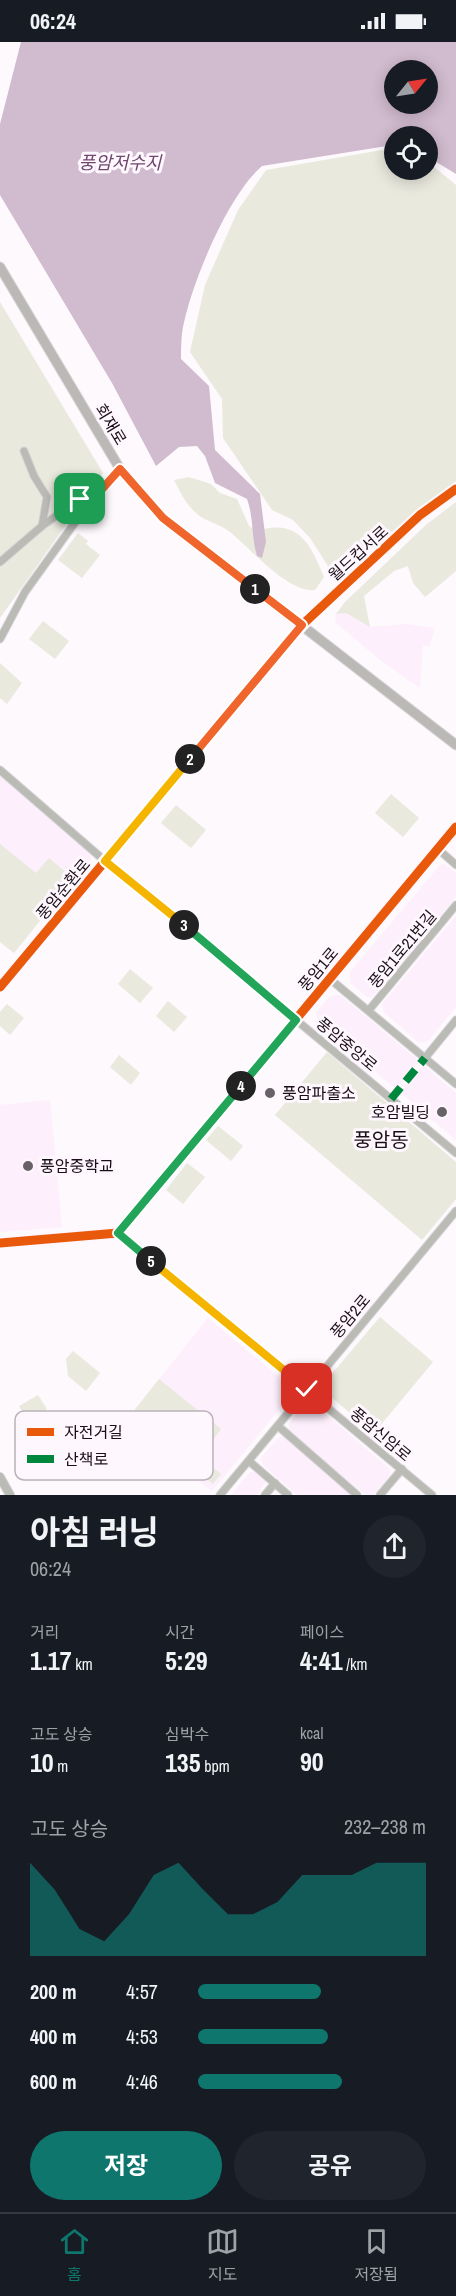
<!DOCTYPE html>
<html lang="ko">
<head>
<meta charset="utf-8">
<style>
  :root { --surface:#171b24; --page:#20242c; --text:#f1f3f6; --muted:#9ea1a6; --line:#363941; --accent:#0f766e }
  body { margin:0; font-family:"Archivo Narrow","Noto Sans KR",sans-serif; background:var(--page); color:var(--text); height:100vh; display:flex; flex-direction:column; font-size:22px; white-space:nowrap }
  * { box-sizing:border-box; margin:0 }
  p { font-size:20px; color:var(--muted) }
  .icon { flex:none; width:33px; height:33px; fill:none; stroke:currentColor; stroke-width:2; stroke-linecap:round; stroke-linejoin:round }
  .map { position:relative; height:1453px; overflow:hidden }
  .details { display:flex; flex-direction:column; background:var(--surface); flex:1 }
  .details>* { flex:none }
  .needle { width:39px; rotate:60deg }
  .buttons { position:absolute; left:384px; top:18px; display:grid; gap:12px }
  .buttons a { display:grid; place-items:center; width:54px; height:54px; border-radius:50%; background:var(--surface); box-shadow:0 3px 15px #0003; font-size:30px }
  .pin { position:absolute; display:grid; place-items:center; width:51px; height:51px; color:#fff; margin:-26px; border-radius:12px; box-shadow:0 3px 9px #0006 }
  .km { position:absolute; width:30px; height:30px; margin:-15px; border-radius:50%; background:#222; color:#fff; font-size:16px; line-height:30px; text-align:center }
  .round { display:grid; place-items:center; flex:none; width:63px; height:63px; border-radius:32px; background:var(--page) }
  .head { display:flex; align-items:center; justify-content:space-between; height:102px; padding:0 30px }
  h1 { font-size:33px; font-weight:700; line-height:45px }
  .metrics { display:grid; grid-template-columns:repeat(3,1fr); gap:9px; height:102px; padding:6px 30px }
  .metrics div { display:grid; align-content:center }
  .metrics b { font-size:26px; font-weight:700 }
  .metrics small { font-size:16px; font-weight:400 }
  .metrics p { font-size:16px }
  .chart { height:168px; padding:12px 30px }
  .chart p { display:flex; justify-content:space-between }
  .chart svg { width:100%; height:108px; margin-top:6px; fill:var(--accent); opacity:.7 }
  .primary-button { display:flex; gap:12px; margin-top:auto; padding:12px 30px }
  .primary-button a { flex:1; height:69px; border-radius:36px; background:var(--accent); color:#fff; font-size:24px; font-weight:700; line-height:69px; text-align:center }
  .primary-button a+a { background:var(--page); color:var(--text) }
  ul { padding:0 30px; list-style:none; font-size:20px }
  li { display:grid; grid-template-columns:96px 72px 1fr; align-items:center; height:45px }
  li i { height:15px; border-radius:8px; background:var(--accent) }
  .status { display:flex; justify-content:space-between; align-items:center; height:42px; padding:0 30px; background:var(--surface); direction:ltr }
  .status svg { height:16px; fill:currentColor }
  .menu { display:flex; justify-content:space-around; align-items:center; height:84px; border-top:2px solid var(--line); background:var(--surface); font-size:16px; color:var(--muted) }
  .menu a { display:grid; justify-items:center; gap:3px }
  .menu .active { color:var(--accent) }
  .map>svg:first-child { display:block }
</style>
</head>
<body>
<div class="status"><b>06:24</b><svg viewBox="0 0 49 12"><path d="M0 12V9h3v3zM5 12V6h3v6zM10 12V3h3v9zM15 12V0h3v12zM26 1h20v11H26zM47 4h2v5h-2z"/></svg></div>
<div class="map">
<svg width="456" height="1453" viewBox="0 0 456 1453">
  <rect width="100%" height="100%" fill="#fdf9fd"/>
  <g fill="#fdeffc">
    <path d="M346,571L371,585L407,582L435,586L429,605L423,603L420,646L380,618L335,580L336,572Z"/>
    <path d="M0,734L90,811L91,816L74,837L49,817L0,877Z"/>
    <path d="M441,822H445L456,831V855L372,955L368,956L350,940V930Z"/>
    <path d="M456,874V965L427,1000H418L384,970L382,962Z"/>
    <path d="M340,953L419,1019L396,1047L318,981L316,971L330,954Z"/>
    <path d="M423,1023L456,1051V1098L400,1050Z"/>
    <path d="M50,1058L62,1185L0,1190V1063Z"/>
    <path d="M208,1276L291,1345L292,1352L212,1449L125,1380Z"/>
    <path d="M314,1362L390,1427V1433L373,1453H366L289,1390V1382L305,1363Z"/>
    <path d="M284,1394L353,1453H297L263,1423L261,1416L278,1396Z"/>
    <path d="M250,1430H257L266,1440L257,1453H231Z"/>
  </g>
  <g fill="#e9e9de">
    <path d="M394,106V128H428V120L456,143V439L335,535L310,496L293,478L272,468L223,396L222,357L190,310L205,243L238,168L266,128Z"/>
    <path d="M0,260L103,431L0,576Z"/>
    <path d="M189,435L211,442L220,451L237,457L249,484L257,489C298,476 310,501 324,535L315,548C288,551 251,507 230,490C219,481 204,480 194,469C185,461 180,449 174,438Z"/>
    <path d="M456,460V529L425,555L413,541L408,524L394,529L364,554L370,585L346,571L336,572L345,560L427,482Z"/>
    <path d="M78,491L88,499L86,502L100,513L82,536L58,518Z"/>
    <path d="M43,579L69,599L55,617L29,597Z"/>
    <path d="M0,621L22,641L7,662L0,656Z"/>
    <path d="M391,752L419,776L403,795L375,771Z"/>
    <path d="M176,763L206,788L191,806L161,781Z"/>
    <path d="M0,802L36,831L49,816L74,837L14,911L0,900Z"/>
    <path d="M130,927L153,946L140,961L118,942Z"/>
    <path d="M168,959L187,975L174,990L156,974Z"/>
    <path d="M7,962L24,976L10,993L0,984V970Z"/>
    <path d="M327,1010L456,1120V1157L422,1198L275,1073Z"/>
    <path d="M119,1013L140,1031L131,1043L110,1025Z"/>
    <path d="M218,1084L243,1104L231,1119L206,1098Z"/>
    <path d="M187,1121L205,1135L183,1162L166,1148Z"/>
    <path d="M380,1275L433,1320L374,1391L325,1350V1340Z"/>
    <path d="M73,1309L100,1331L86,1349L68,1334L66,1317Z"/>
    <path d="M159,1337L221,1387L200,1415L221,1432L213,1442L129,1375Z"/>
    <path d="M38,1353L47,1367L27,1379L19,1364Z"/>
  </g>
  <path fill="#d1bbcf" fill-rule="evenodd" d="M21,0H456V132L428,115V94H394L393,103L262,124C228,153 192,240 183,285C181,295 181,307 181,317L209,344L215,408L260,452L266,500L262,516L257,514C251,494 254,476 247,457L215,441L205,414L197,404L179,405L156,424L112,341L0,153V82ZM394,28H428V62H394Z"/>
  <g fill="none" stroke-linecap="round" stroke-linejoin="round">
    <g stroke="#d8d4d8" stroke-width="9">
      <g id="minor">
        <path d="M42,484L80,457L94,456"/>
        <path d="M0,520L42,484L47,455L34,434L24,409"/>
        <path d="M0,597L25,550L99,447L120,427"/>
        <path d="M0,728L105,819L456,1111"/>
        <path d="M438,807L456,823"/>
        <path d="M330,937L456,1042"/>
        <path d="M369,968L456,863"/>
        <path d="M425,1016L456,978"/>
        <path d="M118,1191L432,1453"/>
        <path d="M0,1201L118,1191L456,785"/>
        <path d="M278,1384L357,1453"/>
        <path d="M249,1419L288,1453"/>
        <path d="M220,1453L456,1169"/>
        <path d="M265,1453L275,1441"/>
        <path d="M380,1453L402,1427"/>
      </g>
    </g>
    <g stroke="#d8d4d8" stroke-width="10">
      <g id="tertiary">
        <path d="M0,945L302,583L420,473L456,447"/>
        <path d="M0,1435L10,1453"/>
      </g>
    </g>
    <g stroke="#d8d4d8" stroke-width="11">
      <path id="secondary" d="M0,225L120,427L163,476L456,703"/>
    </g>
    <use href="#minor" stroke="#bbbbb6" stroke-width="7"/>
    <use href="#tertiary" stroke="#bbbbb6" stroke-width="8"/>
    <use href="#secondary" stroke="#bab9b6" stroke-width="9"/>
    <path stroke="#00873e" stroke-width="8" stroke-dasharray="15 8" stroke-linecap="butt" d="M391,1057L425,1016"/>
    <g stroke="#fef8fe" stroke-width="13">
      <g id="cycleway">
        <path d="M0,945L302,583L420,473L456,447"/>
        <path d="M0,1201L118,1191L456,785"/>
      </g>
    </g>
    <use href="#cycleway" stroke="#e8590c" stroke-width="9"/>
  </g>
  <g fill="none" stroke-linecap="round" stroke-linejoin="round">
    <g stroke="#fff" stroke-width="12">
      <path id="split-1" d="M80,457L94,456L120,427L163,476L255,547"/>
    </g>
    <g stroke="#fff" stroke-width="12">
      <path id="split-2" d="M190,717L302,583L255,547"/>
    </g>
    <g stroke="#fff" stroke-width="12">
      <path id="split-3" d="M184,883L105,819L190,717"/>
    </g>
    <g stroke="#fff" stroke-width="12">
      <path id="split-4" d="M184,883L296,978L241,1044"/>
    </g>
    <g stroke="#fff" stroke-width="12">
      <path id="split-5" d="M151,1219L118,1191L241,1044"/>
    </g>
    <g stroke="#fff" stroke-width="12">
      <path id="split-6" d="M151,1219L307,1347"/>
    </g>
    <use href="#split-1" stroke="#f0652b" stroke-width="8"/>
    <use href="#split-2" stroke="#f0652b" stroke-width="8"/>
    <use href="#split-3" stroke="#f5b400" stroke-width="8"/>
    <use href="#split-4" stroke="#22a559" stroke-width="8"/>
    <use href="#split-5" stroke="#22a559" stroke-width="8"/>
    <use href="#split-6" stroke="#f5b400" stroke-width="8"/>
  </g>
  <g fill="#696168" stroke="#fef8fe" stroke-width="2">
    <circle cx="270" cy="1051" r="6"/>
    <circle cx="442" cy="1070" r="6"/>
    <circle cx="28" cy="1124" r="6"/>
  </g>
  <g text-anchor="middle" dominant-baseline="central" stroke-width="6" stroke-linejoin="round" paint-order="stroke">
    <g font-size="16" fill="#190f18" stroke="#fef8fe">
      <text transform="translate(111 382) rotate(59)">회재로</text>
      <text transform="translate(358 511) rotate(-42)">월드컵서로</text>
      <text transform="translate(63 847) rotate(-50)">풍암순환로</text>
      <text transform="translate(402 907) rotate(-50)">풍암1로21번길</text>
      <text transform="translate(318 927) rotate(-50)">풍암1로</text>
      <text transform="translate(347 1002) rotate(40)">풍암중앙로</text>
      <text transform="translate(350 1274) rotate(-50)">풍암2로</text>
      <text transform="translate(381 1392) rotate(40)">풍암신암로</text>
    </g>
    <g font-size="16" fill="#190f18" stroke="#fef8fe" text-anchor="start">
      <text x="282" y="1051">풍암파출소</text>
      <text x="430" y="1070" text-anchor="end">호암빌딩</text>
      <text x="40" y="1124">풍암중학교</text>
    </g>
    <g font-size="18" font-style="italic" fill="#6f466c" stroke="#fef8fe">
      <text x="120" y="120">풍암저수지</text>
    </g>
    <g font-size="20" fill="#190f18" stroke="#fef8fe">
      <text x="381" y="1097">풍암동</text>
    </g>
  </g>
  <rect x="15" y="1369" width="198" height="69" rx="9" fill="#fef8fe" stroke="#b9b2b9" stroke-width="1.5"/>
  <rect x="27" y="1386" width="27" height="8" fill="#e8590c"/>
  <rect x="27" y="1413" width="27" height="8" fill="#00873e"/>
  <g font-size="16" fill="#190f18">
    <text x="64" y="1396">자전거길</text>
    <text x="64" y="1423">산책로</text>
  </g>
</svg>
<div class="buttons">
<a><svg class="needle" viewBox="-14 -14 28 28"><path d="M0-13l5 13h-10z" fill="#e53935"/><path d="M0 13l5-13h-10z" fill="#9ea1a6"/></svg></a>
<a><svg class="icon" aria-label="locate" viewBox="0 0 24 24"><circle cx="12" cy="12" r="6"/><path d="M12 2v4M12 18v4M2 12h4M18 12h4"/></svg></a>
</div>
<div class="pin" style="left:80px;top:457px;background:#1e9e55"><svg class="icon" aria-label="arrive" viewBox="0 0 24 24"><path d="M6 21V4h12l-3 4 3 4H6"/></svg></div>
<div class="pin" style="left:307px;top:1347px;background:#d93025"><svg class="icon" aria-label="check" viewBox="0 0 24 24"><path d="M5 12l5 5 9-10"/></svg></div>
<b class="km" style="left:255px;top:547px">1</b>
<b class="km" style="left:190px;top:717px">2</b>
<b class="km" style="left:184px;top:883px">3</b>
<b class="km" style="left:241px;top:1044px">4</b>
<b class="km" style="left:151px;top:1219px">5</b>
</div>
<section class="details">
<div class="head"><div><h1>아침 러닝</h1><p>06:24</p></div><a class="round"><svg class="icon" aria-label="share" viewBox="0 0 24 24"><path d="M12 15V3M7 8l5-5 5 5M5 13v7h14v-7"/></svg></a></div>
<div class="metrics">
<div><p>거리</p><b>1.17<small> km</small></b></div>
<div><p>시간</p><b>5:29</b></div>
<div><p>페이스</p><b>4:41<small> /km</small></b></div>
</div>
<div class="metrics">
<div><p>고도 상승</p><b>10<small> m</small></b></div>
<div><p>심박수</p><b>135<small> bpm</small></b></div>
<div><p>kcal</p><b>90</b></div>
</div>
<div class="chart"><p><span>고도 상승</span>232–238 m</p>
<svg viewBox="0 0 160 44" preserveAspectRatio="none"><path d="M0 44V6L10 17L20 33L30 38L40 27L50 11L60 6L70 17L80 27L90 27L100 22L110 11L120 11L130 11L140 6L150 6L160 6V44z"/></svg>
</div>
<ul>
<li><b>200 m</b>4:57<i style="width:54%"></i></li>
<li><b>400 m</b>4:53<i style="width:57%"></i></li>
<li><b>600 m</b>4:46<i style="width:63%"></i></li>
</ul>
<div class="primary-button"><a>저장</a><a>공유</a></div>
</section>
<nav class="menu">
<a class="active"><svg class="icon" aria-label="home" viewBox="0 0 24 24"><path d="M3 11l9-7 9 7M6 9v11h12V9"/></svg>홈</a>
<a><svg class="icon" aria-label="map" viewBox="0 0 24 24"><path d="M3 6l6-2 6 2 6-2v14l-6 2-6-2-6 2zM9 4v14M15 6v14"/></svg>지도</a>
<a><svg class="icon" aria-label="saved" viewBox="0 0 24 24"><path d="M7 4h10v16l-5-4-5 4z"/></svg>저장됨</a>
</nav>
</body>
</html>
